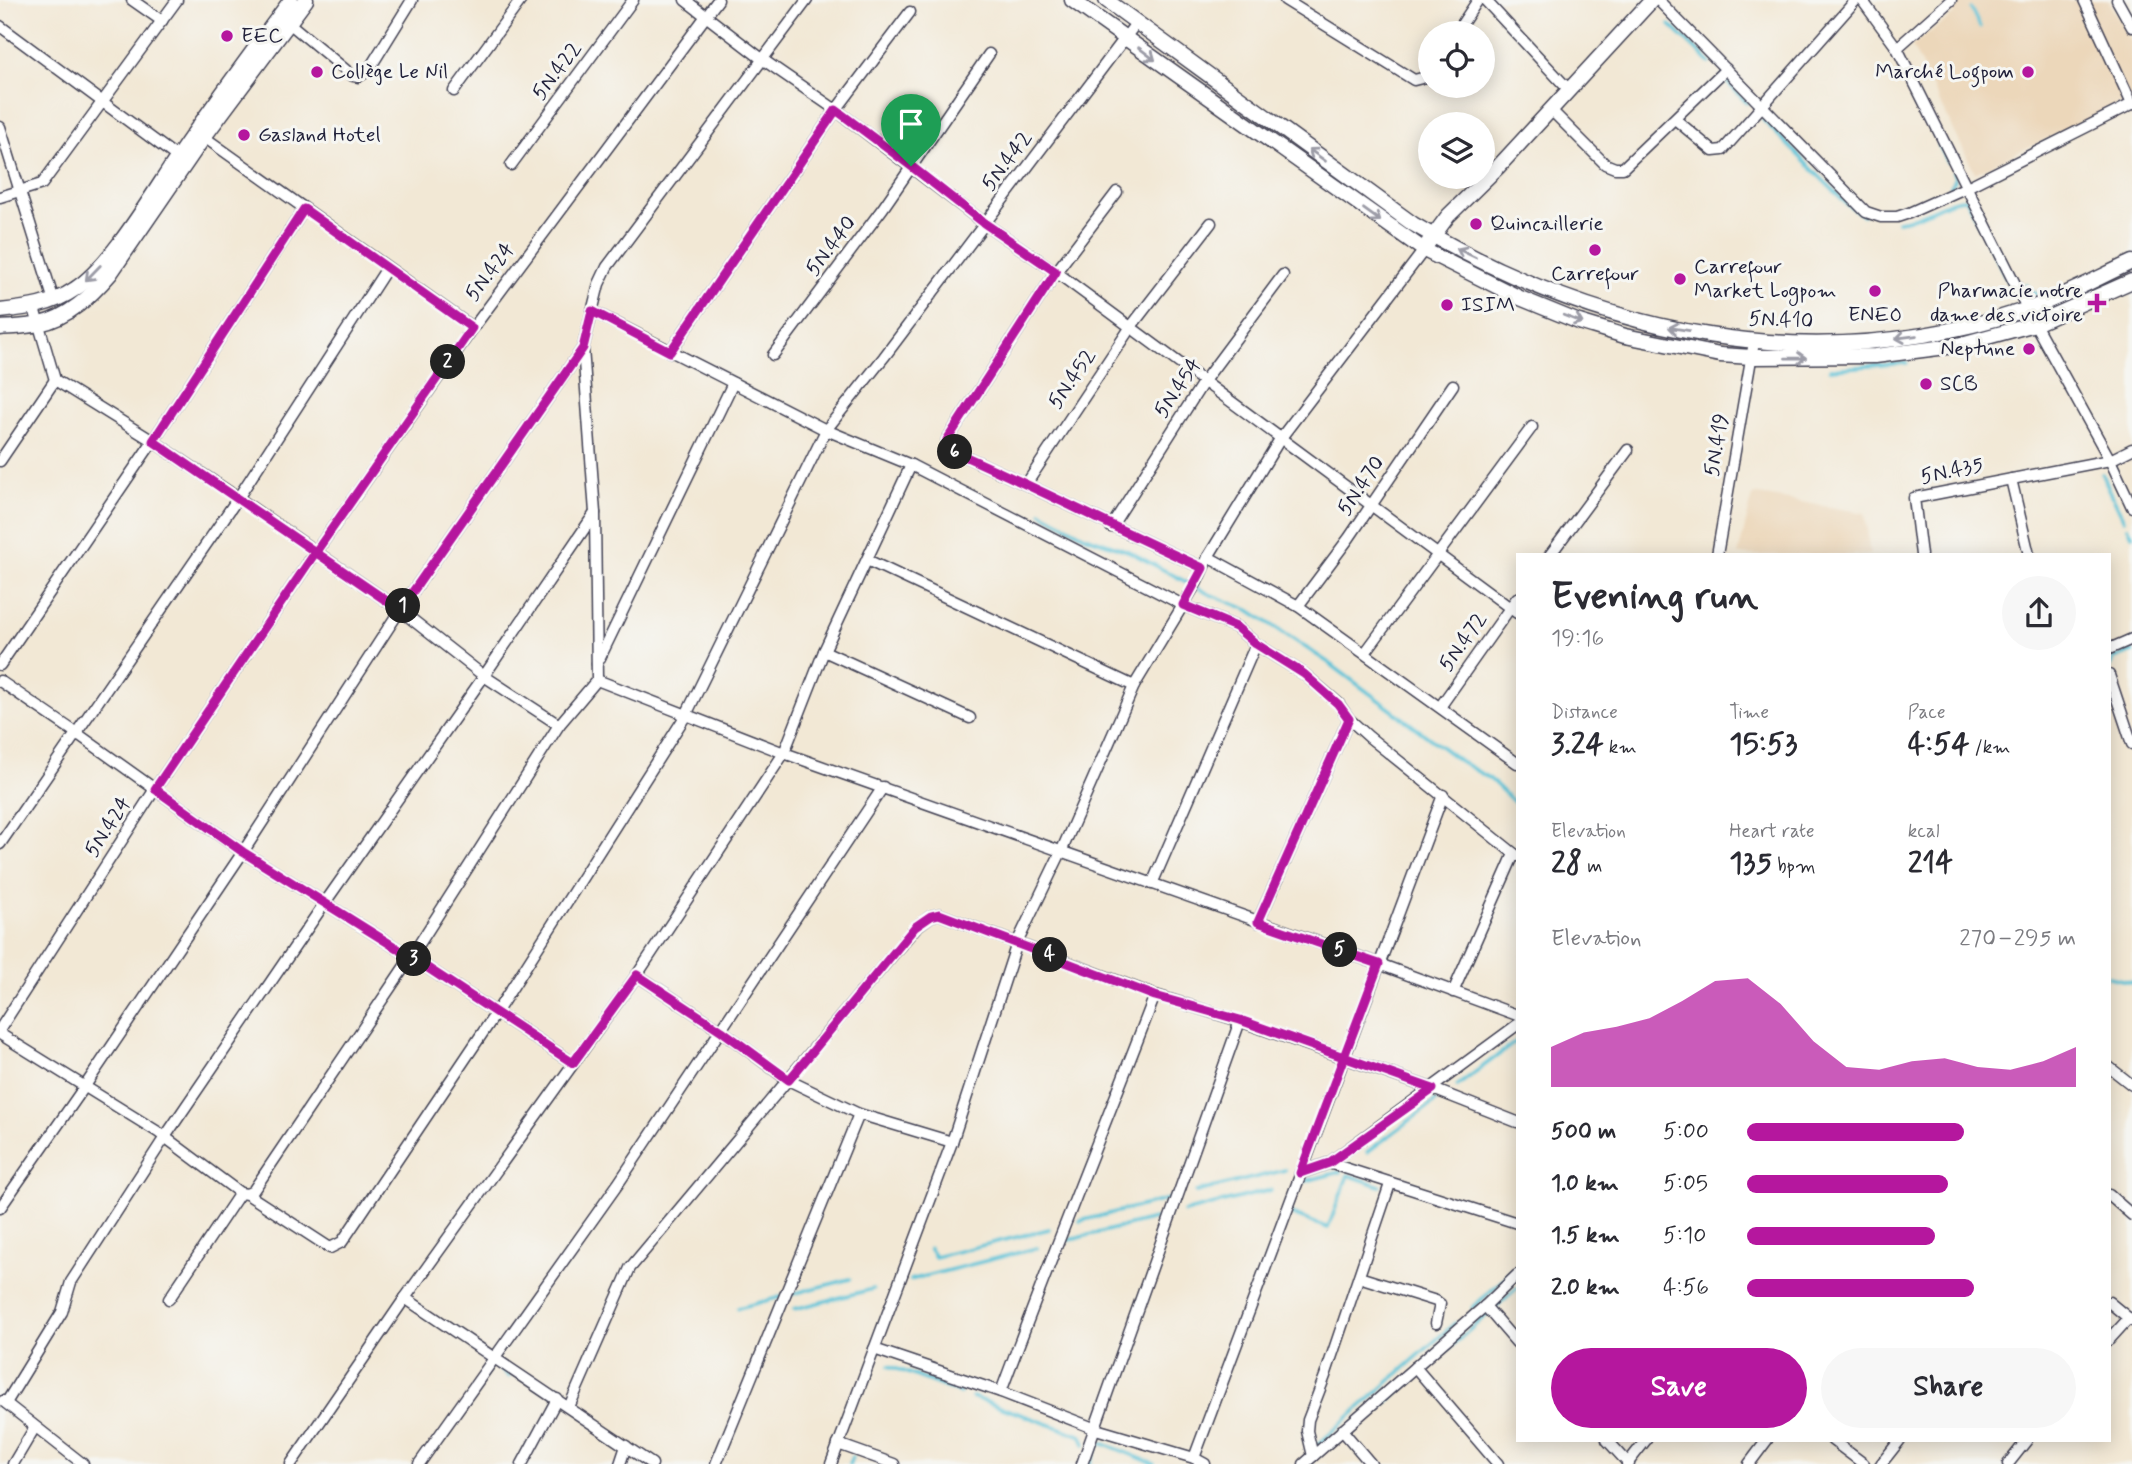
<!DOCTYPE html>
<html lang="en">
<head>
<meta charset="utf-8">
<style>
  :root { --surface:#fff; --page:#f7f7f7; --text:#2b2b33; --muted:#7c7c81; --accent:#b5179e }
  body { margin:0; font-family:Mynerve,sans-serif; background:var(--page); color:var(--text); height:100vh; display:flex; flex-direction:column; font-size:26px; white-space:nowrap }
  * { box-sizing:border-box; margin:0 }
  p { font-size:23px; color:var(--muted) }
  .icon { flex:none; width:38px; height:38px; fill:none; stroke:currentColor; stroke-width:2; stroke-linecap:round; stroke-linejoin:round }
  .map { position:relative; flex:1; overflow:hidden }
  .sheet { position:absolute; left:1516px; top:553px; width:595px; height:889px; display:flex; flex-direction:column; background:var(--surface); border-radius:0px; box-shadow:0 4px 18px #0003 }
  .sheet>* { flex:none }
  .fabs { position:absolute; left:1418px; top:21px; display:grid; gap:14px }
  .fabs a { display:grid; place-items:center; width:77px; height:77px; border-radius:50%; background:var(--surface); box-shadow:0 4px 18px #0003; font-size:35px }
  .pin { position:absolute; display:grid; place-items:center; width:60px; height:60px; color:#fff; margin:-72px -30px; border-radius:50% 50% 50% 0; rotate:-45deg; box-shadow:0 0 7px #0007 }
  .pin .icon { rotate:45deg }
  .km { position:absolute; width:35px; height:35px; margin:-18px; border-radius:50%; background:#222; color:#fff; font-size:19px; line-height:35px; text-align:center }
  .round { display:grid; place-items:center; flex:none; width:74px; height:74px; border-radius:37px; background:var(--page) }
  .overview { display:flex; align-items:center; justify-content:space-between; height:119px; padding:0 35px }
  h1 { font-size:38px; font-weight:800; line-height:52px }
  .stats { display:grid; grid-template-columns:repeat(3,1fr); gap:10px; height:119px; padding:7px 35px }
  .stats div { display:grid; align-content:center }
  .stats b { font-size:30px; font-weight:800 }
  .stats small { font-size:19px; font-weight:400 }
  .stats p { font-size:19px }
  .chart { height:196px; padding:14px 35px }
  .chart p { display:flex; justify-content:space-between }
  .chart svg { width:100%; height:126px; margin-top:7px; fill:var(--accent); opacity:.7 }
  .action { display:flex; gap:14px; margin-top:auto; padding:14px 35px }
  .action a { flex:1; height:80px; border-radius:42px; background:var(--accent); color:#fff; font-size:28px; font-weight:800; line-height:80px; text-align:center }
  .action a+a { background:var(--page); color:var(--text) }
  ul { padding:0 35px; list-style:none; font-size:23px }
  li { display:grid; grid-template-columns:112px 84px 1fr; align-items:center; height:52px }
  li i { height:18px; border-radius:9px; background:var(--accent) }
  .map>svg:first-child { display:block }
</style>
</head>
<body>
<div class="map">
<svg width="2132" height="1464" viewBox="0 0 2132 1464">
  <rect width="100%" height="100%" fill="#f6f6f2"/>
  <filter id="ink" filterUnits="userSpaceOnUse"><feTurbulence type="fractalNoise" baseFrequency=".0143" numOctaves="2"/><feDisplacementMap in="SourceGraphic" scale="14" xChannelSelector="R" yChannelSelector="G"/><feConvolveMatrix kernelMatrix="1 2 1 2 8 2 1 2 1" color-interpolation-filters="sRGB"/></filter>
  <filter id="wash" filterUnits="userSpaceOnUse"><feTurbulence type="fractalNoise" baseFrequency=".00686" numOctaves="4" result="noise"/><feDisplacementMap in="SourceGraphic" scale="28" xChannelSelector="R" yChannelSelector="G"/><feGaussianBlur stdDeviation="1.57" result="paint"/><feColorMatrix in="noise" values="0 0 0 0 0 0 0 0 0 0 0 0 0 0 0 0 0 1.4 0 .05"/><feComposite in="paint" operator="in"/></filter>
  <g filter="url(#wash)">
    <rect width="100%" height="100%" fill="#f2e8d5"/>
    <g fill="#ecd7ba">
      <path d="M1942,0H2108L2132,43V98L1975,173L1912,46L1955,14Z"/>
      <path d="M1753,494L1865,513L1870,555H1738Z"/>
    </g>
    <g fill="none" stroke-linecap="round" stroke-linejoin="round">
      <g stroke="#5bc3d8" stroke-width="3.5">
        <path d="M1971,9L1980,27"/>
        <path d="M1670,25L1710,63"/>
        <path d="M1722,77L1747,103"/>
        <path d="M1763,120L1848,205L1863,215"/>
        <path d="M1939,145L1948,162"/>
        <path d="M1951,187L1955,176L1953,172"/>
        <path d="M1898,221C1921,219 1947,198 1966,199L2009,283"/>
        <path d="M2026,284L2033,293L2047,296"/>
        <path d="M1830,369L1907,363"/>
        <path d="M2102,474L2124,520"/>
        <path d="M1041,512L1085,536L1128,551L1209,594L1249,610L1329,663L1460,761L1490,779L1517,805"/>
        <path d="M2128,527L2132,535"/>
        <path d="M2109,668L2114,659L2132,652"/>
        <path d="M2109,977L2132,982"/>
        <path d="M1457,1086L1517,1041"/>
        <path d="M1367,1152L1436,1101"/>
        <path d="M1302,1182L1340,1172"/>
        <path d="M1196,1192L1285,1170"/>
        <path d="M1184,1212L1271,1190"/>
        <path d="M1288,1213L1328,1228L1348,1175L1380,1186"/>
        <path d="M1080,1221L1169,1199"/>
        <path d="M1069,1240L1154,1219"/>
        <path d="M929,1248L935,1257L1049,1229"/>
        <path d="M910,1280L1037,1248"/>
        <path d="M738,1308L850,1279"/>
        <path d="M1472,1308L1517,1267"/>
        <path d="M794,1309L873,1289"/>
        <path d="M889,1366L960,1393"/>
        <path d="M499,1368L509,1377"/>
        <path d="M1422,1372L1517,1288"/>
        <path d="M972,1397L1082,1436L1085,1444"/>
        <path d="M1352,1432L1414,1378"/>
        <path d="M1110,1446L1154,1464"/>
        <path d="M1314,1448L1455,1323"/>
        <path d="M849,1464L852,1457"/>
        <path d="M1090,1464L1099,1443L1107,1445"/>
      </g>
    </g>
  </g>
  <g filter="url(#ink)">
    <g fill="none" stroke-linecap="round" stroke-linejoin="round">
      <g stroke="#414052" stroke-width="13">
        <g id="street">
          <path d="M132,0L162,21"/>
          <path d="M685,0L762,59L836,110L984,223L1056,272L1517,613"/>
          <path d="M1285,0L1414,80L1430,76"/>
          <path d="M1485,0L1569,90"/>
          <path d="M1658,0L1866,212L1881,217H1897L1909,213L1967,187L2132,104"/>
          <path d="M1862,0L1897,48L2035,324L2110,460L2132,507"/>
          <path d="M2084,0L2132,104"/>
          <path d="M2117,0L2132,27"/>
          <path d="M289,23L353,76L358,77L368,71L412,0"/>
          <path d="M0,26L177,157"/>
          <path d="M1456,33L1478,0"/>
          <path d="M1897,48L1951,0"/>
          <path d="M454,91L521,0"/>
          <path d="M1550,109L1605,164L1615,168H1623L1726,69"/>
          <path d="M1675,119L1713,151L1723,150L1856,0"/>
          <path d="M0,127L54,301"/>
          <path d="M204,137L473,328"/>
          <path d="M511,165L633,0"/>
          <path d="M1117,192L1056,272L947,440L953,451C1037,488 1119,530 1203,568"/>
          <path d="M0,197L42,184L177,0"/>
          <path d="M34,308L55,380L153,441L238,498L400,610L484,676L559,725"/>
          <path d="M592,311L826,430L911,465"/>
          <path d="M670,352L836,110L910,12"/>
          <path d="M773,355L883,208L989,54"/>
          <path d="M0,461L55,380"/>
          <path d="M2011,479L2029,555"/>
          <path d="M1027,483L1130,328L1211,223"/>
          <path d="M1111,527L1204,381L1283,275"/>
          <path d="M1550,555L1628,450"/>
          <path d="M1717,555L1754,342"/>
          <path d="M1921,555L1914,498L2110,460L2132,449"/>
          <path d="M1208,557L1298,606L1517,763"/>
          <path d="M867,560L1134,686"/>
          <path d="M1298,606L1349,538L1453,385"/>
          <path d="M1256,644L1304,674L1338,703L1349,719L1369,737L1517,856"/>
          <path d="M2109,649L2132,639"/>
          <path d="M824,651L970,718"/>
          <path d="M1365,653L1532,427"/>
          <path d="M597,664L733,383"/>
          <path d="M0,665L153,441L304,209"/>
          <path d="M2109,675L2132,744"/>
          <path d="M597,680L784,753L1379,964L1517,1015"/>
          <path d="M0,681L75,732L243,852L411,957L573,1063"/>
          <path d="M1440,707L1517,598"/>
          <path d="M0,844L238,498L387,268"/>
          <path d="M1258,922L1349,719"/>
          <path d="M637,975L722,1031L788,1080L859,1114L952,1142"/>
          <path d="M1453,992L1514,854"/>
          <path d="M0,1029L155,789L315,553L473,328L718,0"/>
          <path d="M0,1034L158,1132L240,1193L247,1194L330,1248L342,1242L496,1013L686,715L826,430L884,357L1137,22"/>
          <path d="M2109,1067L2132,1085"/>
          <path d="M1329,1163L1517,1025"/>
          <path d="M1300,1173L1329,1163L1517,1223"/>
          <path d="M247,1194L253,1191L411,957L559,725L597,680L595,513L583,348L599,284L607,267L807,0"/>
          <path d="M2109,1195L2132,1215"/>
          <path d="M0,1208L85,1086L243,852L400,610L583,348"/>
          <path d="M1359,1277L1436,1301L1440,1304L1436,1323"/>
          <path d="M169,1299L240,1193"/>
          <path d="M2109,1302L2132,1321"/>
          <path d="M1485,1306L1517,1343"/>
          <path d="M2109,1340L2129,1318"/>
          <path d="M874,1349L1001,1392L1096,1429L1194,1458L1205,1464"/>
          <path d="M1415,1367L1498,1464"/>
          <path d="M1001,1392C1050,1259 1104,1128 1155,995"/>
          <path d="M3,1401L83,1464"/>
          <path d="M6,1403L62,1312L71,1282L165,1137L324,904L484,676L595,513"/>
          <path d="M569,1407L630,1268L916,927L931,916L939,914L1155,995L1240,1021L1433,1089L1517,1122"/>
          <path d="M1342,1430L1371,1464"/>
          <path d="M1607,1440L1629,1464"/>
          <path d="M1832,1440L1864,1464"/>
          <path d="M838,1444L894,1464"/>
          <path d="M1313,1456L1307,1431L1308,1420L1325,1376L1390,1184"/>
          <path d="M1194,1458L1443,795"/>
          <path d="M13,1464L35,1427"/>
          <path d="M291,1464L405,1298"/>
          <path d="M419,1464L618,1184L883,787"/>
          <path d="M522,1464L557,1399"/>
          <path d="M620,1464L626,1446"/>
          <path d="M652,1464L405,1298L637,975L784,753L824,651L911,465L1183,605L1236,627L1256,644L1152,884"/>
          <path d="M716,1464L859,1114"/>
          <path d="M831,1464L952,1142L1017,943L1061,852L1134,686L1197,582L1208,557L1280,439L1424,250"/>
          <path d="M1082,1464L1240,1021"/>
          <path d="M1304,1464L1485,1306L1517,1275"/>
          <path d="M1627,1464L1646,1440"/>
          <path d="M1749,1464L1767,1440"/>
          <path d="M1881,1464L1900,1440"/>
          <path d="M2008,1464L2027,1440"/>
        </g>
      </g>
      <g stroke="#414052" stroke-width="17">
        <g id="secondary">
          <path d="M1072,0L1424,250L1520,298L1579,322L1625,336L1720,355L1752,357L1875,356L1954,346L2035,324L2132,281"/>
          <path d="M1106,0L1413,224C1602,336 1812,380 2025,310C2062,298 2097,278 2132,262"/>
          <path d="M1428,243L1448,216L1498,167L1652,0"/>
          <path d="M0,311C28,308 52,305 75,289C112,265 153,193 179,155C215,102 253,51 291,0"/>
          <path d="M0,328C13,327 26,327 39,324C68,318 91,296 110,274L204,137L306,0"/>
        </g>
      </g>
      <use href="#street" stroke="#fff" stroke-width="10"/>
      <use href="#secondary" stroke="#fff" stroke-width="14"/>
    </g>
    <defs><path id="oneway-shaft" d="M-6 0H5M1.5-3L5.5 0L1.5 3" fill="none" stroke-width="1.6" stroke-linecap="round" stroke-linejoin="round" transform="scale(1.75)"/></defs>
    <g stroke="#9c9ca7">
      <use href="#oneway-shaft" transform="translate(1147 54) rotate(37)"/>
      <use href="#oneway-shaft" transform="translate(1317 155) rotate(-144)"/>
      <use href="#oneway-shaft" transform="translate(1372 215) rotate(36)"/>
      <use href="#oneway-shaft" transform="translate(1466 253) rotate(-154)"/>
      <use href="#oneway-shaft" transform="translate(93 273) rotate(134)"/>
      <use href="#oneway-shaft" transform="translate(1573 319) rotate(21)"/>
      <use href="#oneway-shaft" transform="translate(1679 329) rotate(-171)"/>
      <use href="#oneway-shaft" transform="translate(1906 337) rotate(172)"/>
      <use href="#oneway-shaft" transform="translate(1796 358) rotate(-1)"/>
    </g>
  </g>
  <g fill="none" stroke-linecap="round" stroke-linejoin="round" filter="url(#ink)">
    <g stroke="#fff" stroke-width="14">
      <path id="route" d="M911,166L836,110L670,352L592,311L583,348L400,610L153,441L304,209L472,328L315,553L155,789L243,852L411,957L573,1063L637,975L722,1031L789,1080L915,927L931,916L939,914L1155,996L1240,1020L1433,1089L1329,1163L1300,1173L1379,964L1258,922L1349,719L1338,704L1304,674L1256,644L1236,627L1183,605L1203,568C1119,530 1037,488 953,451L947,440L1056,272L984,223L911,166"/>
    </g>
    <use href="#route" stroke="#b5179e" stroke-width="9"/>
  </g>
  <g fill="#b5179e" stroke="#f6f6f2" stroke-width="2.5">
    <circle cx="227" cy="36" r="7"/>
    <circle cx="317" cy="72" r="7"/>
    <circle cx="2028" cy="72" r="7"/>
    <circle cx="244" cy="135" r="7"/>
    <circle cx="1476" cy="224" r="7"/>
    <circle cx="1595" cy="250" r="7"/>
    <circle cx="1680" cy="279" r="7"/>
    <circle cx="1875" cy="291" r="7"/>
    <path d="M2093.5 292.5h7v7h7v7h-7v7h-7v-7h-7v-7h7z"/>
    <circle cx="1447" cy="305" r="7"/>
    <circle cx="2029" cy="349" r="7"/>
    <circle cx="1926" cy="384" r="7"/>
  </g>
  <g text-anchor="middle" dominant-baseline="central" stroke-width="6" stroke-linejoin="round" paint-order="stroke">
    <g font-size="21" fill="#22223b" stroke="#f6f6f2" text-anchor="start">
      <text x="241" y="36">EEC</text>
      <text x="331" y="72">Collège Le Nil</text>
      <text x="2014" y="72" text-anchor="end">Marché Logpom</text>
      <text x="258" y="135">Gasland Hotel</text>
      <text x="1490" y="224">Quincaillerie</text>
      <text x="1694" y="267">Carrefour<tspan x="1694" dy="24">Market Logpom</tspan></text>
      <text x="1595" y="274" text-anchor="middle">Carrefour</text>
      <text x="2083" y="291" text-anchor="end">Pharmacie notre<tspan x="2083" dy="24">dame des victoire</tspan></text>
      <text x="1461" y="305">ISIM</text>
      <text x="1875" y="315" text-anchor="middle">ENEO</text>
      <text x="2015" y="349" text-anchor="end">Neptune</text>
      <text x="1940" y="384">SCB</text>
    </g>
    <g font-size="21" fill="#22223b" stroke="#f6f6f2">
      <text transform="translate(557 71) rotate(-53)">5N.422</text>
      <text transform="translate(1007 161) rotate(-53)">5N.442</text>
      <text transform="translate(831 246) rotate(-53)">5N.440</text>
      <text transform="translate(490 272) rotate(-53)">5N.424</text>
      <text transform="translate(1781 320) rotate(2)">5N.410</text>
      <text transform="translate(1072 379) rotate(-56)">5N.452</text>
      <text transform="translate(1178 388) rotate(-56)">5N.454</text>
      <text transform="translate(1717 445) rotate(-80)">5N.419</text>
      <text transform="translate(1952 471) rotate(-12)">5N.435</text>
      <text transform="translate(1361 486) rotate(-56)">5N.470</text>
      <text transform="translate(1463 642) rotate(-55)">5N.472</text>
      <text transform="translate(108 827) rotate(-57)">5N.424</text>
    </g>
  </g>
</svg>
<div class="fabs">
<a><svg class="icon" aria-label="locate" viewBox="0 0 24 24"><circle cx="12" cy="12" r="6"/><path d="M12 2v4M12 18v4M2 12h4M18 12h4"/></svg></a>
<a><svg class="icon" aria-label="layers" viewBox="0 0 24 24"><path d="M12 4l9 5-9 5-9-5zM3 14l9 5 9-5"/></svg></a>
</div>
<div class="pin" style="left:911px;top:166px;background:#1e9e55"><svg class="icon" aria-label="arrive" viewBox="0 0 24 24"><path d="M6 21V4h12l-3 4 3 4H6"/></svg></div>
<b class="km" style="left:403px;top:606px">1</b>
<b class="km" style="left:448px;top:362px">2</b>
<b class="km" style="left:414px;top:959px">3</b>
<b class="km" style="left:1050px;top:955px">4</b>
<b class="km" style="left:1340px;top:950px">5</b>
<b class="km" style="left:955px;top:452px">6</b>
<section class="sheet">
<div class="overview"><div><h1>Evening run</h1><p>19:16</p></div><a class="round"><svg class="icon" aria-label="share" viewBox="0 0 24 24"><path d="M12 15V3M7 8l5-5 5 5M5 13v7h14v-7"/></svg></a></div>
<div class="stats">
<div><p>Distance</p><b>3.24<small> km</small></b></div>
<div><p>Time</p><b>15:53</b></div>
<div><p>Pace</p><b>4:54<small> /km</small></b></div>
</div>
<div class="stats">
<div><p>Elevation</p><b>28<small> m</small></b></div>
<div><p>Heart rate</p><b>135<small> bpm</small></b></div>
<div><p>kcal</p><b>214</b></div>
</div>
<div class="chart"><p><span>Elevation</span>270–295 m</p>
<svg viewBox="0 0 160 44" preserveAspectRatio="none"><path d="M0 44V30L10 25L20 23L30 20L40 14L50 7L60 6L70 15L80 28L90 37L100 38L110 35L120 34L130 37L140 38L150 35L160 30V44z"/></svg>
</div>
<ul>
<li><b>500 m</b>5:00<i style="width:66%"></i></li>
<li><b>1.0 km</b>5:05<i style="width:61%"></i></li>
<li><b>1.5 km</b>5:10<i style="width:57%"></i></li>
<li><b>2.0 km</b>4:56<i style="width:69%"></i></li>
</ul>
<div class="action"><a>Save</a><a>Share</a></div>
</section>
</div>
</body>
</html>
